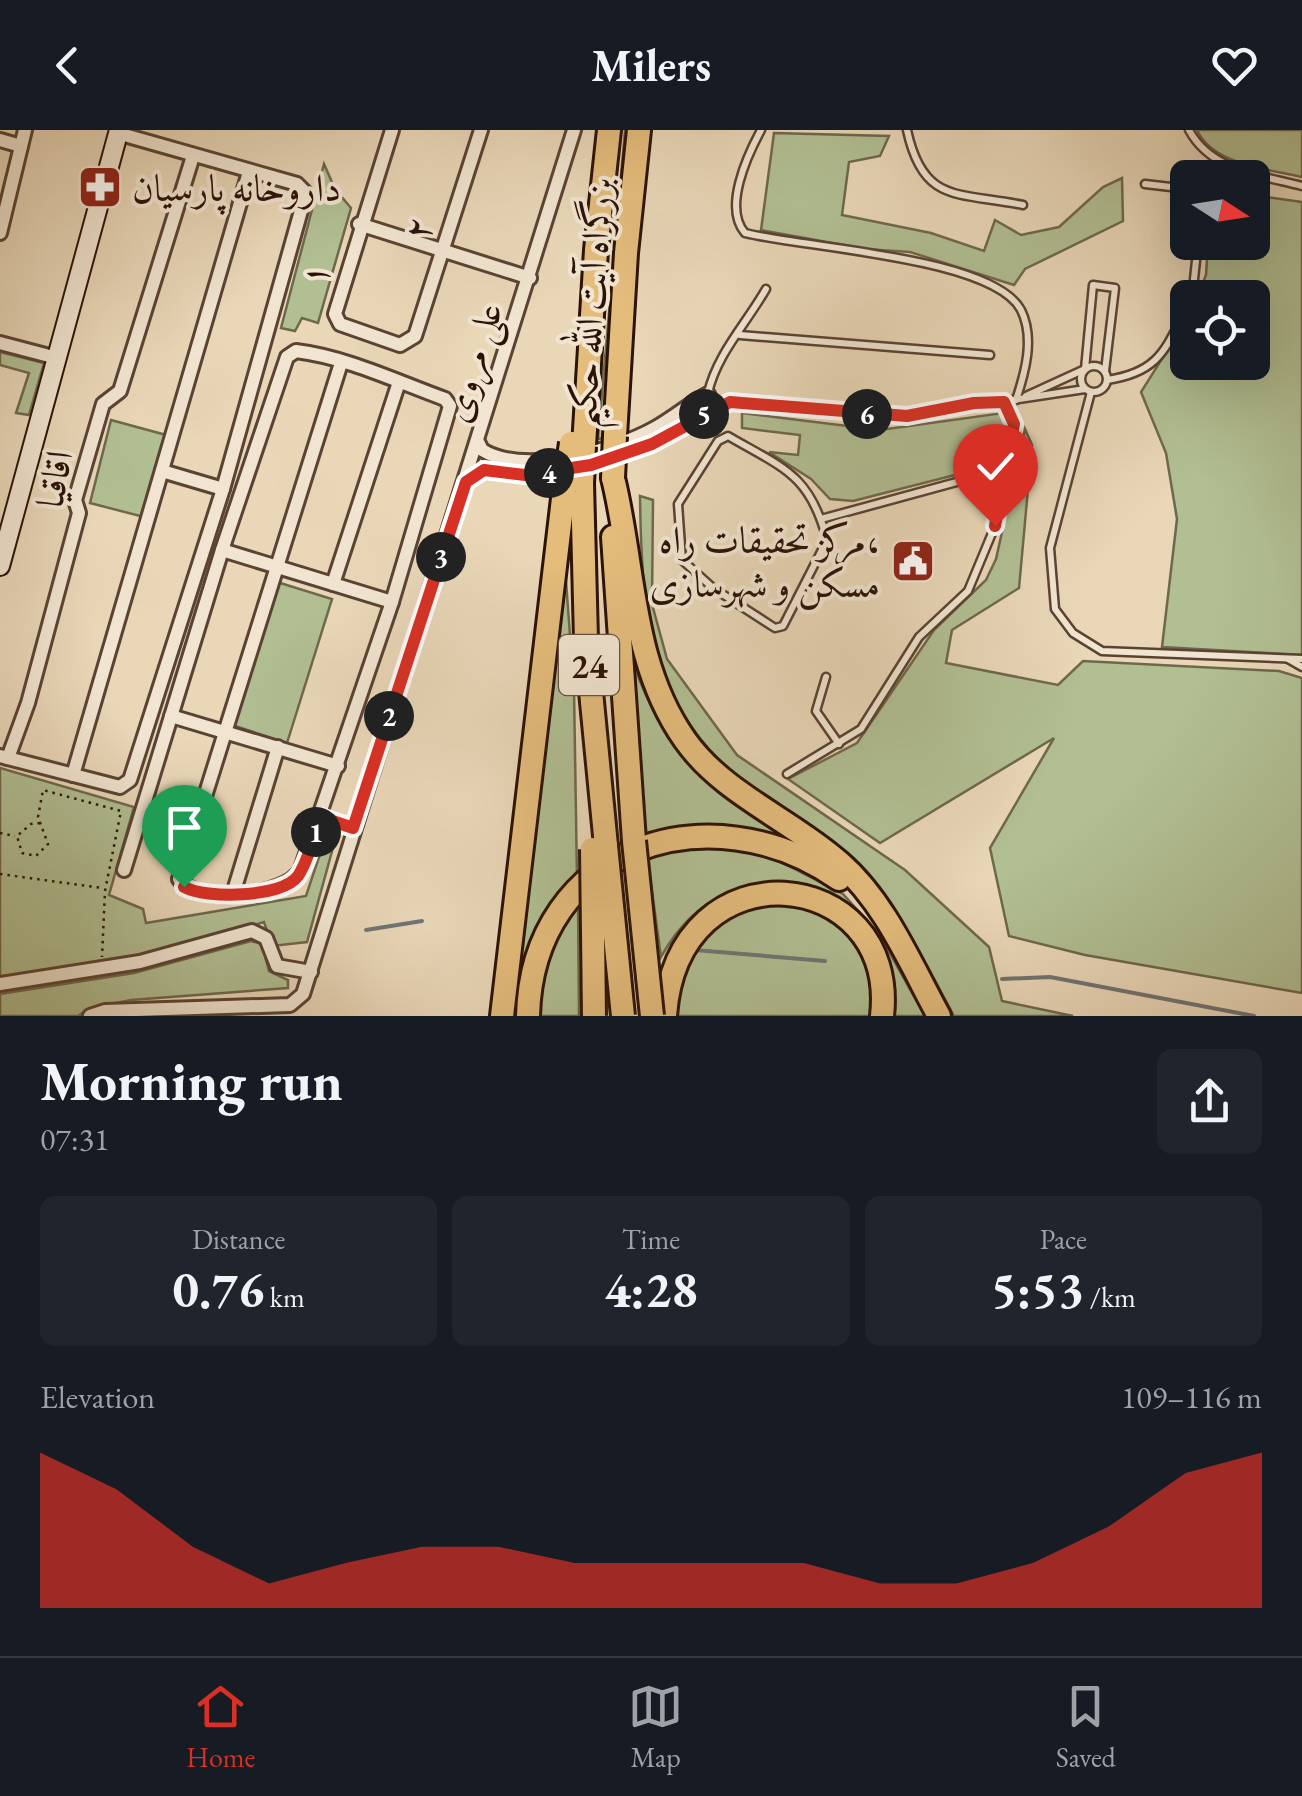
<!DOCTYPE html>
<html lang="en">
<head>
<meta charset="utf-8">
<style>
  :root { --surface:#171b24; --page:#20242c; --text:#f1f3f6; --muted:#9ea1a6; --line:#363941; --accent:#d93025 }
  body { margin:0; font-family:"EB Garamond",Amiri,serif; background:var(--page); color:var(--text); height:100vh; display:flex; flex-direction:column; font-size:38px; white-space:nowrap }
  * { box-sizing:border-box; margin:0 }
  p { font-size:32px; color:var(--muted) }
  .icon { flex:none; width:55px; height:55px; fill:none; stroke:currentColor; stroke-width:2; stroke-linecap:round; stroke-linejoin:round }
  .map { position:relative; height:886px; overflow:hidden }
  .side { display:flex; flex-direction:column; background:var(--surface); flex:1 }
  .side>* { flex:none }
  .needle { width:65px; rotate:102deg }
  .fabs { position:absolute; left:1170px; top:30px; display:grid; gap:20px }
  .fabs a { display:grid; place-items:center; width:100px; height:100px; border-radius:15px; background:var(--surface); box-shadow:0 10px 40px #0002; font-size:50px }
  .pin { position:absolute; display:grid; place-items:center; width:85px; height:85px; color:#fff; margin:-102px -42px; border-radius:50% 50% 50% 0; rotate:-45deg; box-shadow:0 0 10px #0007 }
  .pin .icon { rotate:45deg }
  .km { position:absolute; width:50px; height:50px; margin:-25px; border-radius:50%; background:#222; color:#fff; font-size:28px; line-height:50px; text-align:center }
  .round { display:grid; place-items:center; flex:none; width:105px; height:105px; border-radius:15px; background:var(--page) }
  .summary { display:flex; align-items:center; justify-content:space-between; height:170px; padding:0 40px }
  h1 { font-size:55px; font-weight:700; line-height:75px }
  .figures { display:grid; grid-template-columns:repeat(3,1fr); gap:15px; height:170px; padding:10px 40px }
  .figures div { display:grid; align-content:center; border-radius:15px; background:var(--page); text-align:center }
  .figures b { font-size:50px; font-weight:700 }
  .figures small { font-size:28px; font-weight:400 }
  .figures p { font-size:28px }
  .chart { height:280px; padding:20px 40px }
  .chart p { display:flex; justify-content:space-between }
  .chart svg { width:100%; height:180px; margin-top:10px; fill:var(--accent); opacity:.7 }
  header { display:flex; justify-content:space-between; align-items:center; height:130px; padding:0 40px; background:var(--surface); font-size:45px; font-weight:700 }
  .tabs { display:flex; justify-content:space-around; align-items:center; height:140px; border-top:2px solid var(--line); background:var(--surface); font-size:28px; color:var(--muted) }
  .tabs a { display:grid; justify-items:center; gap:5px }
  .tabs .active { color:var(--accent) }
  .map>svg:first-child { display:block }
</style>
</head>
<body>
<header><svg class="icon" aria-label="back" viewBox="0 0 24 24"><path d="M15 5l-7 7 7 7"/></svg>Milers<svg class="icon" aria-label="heart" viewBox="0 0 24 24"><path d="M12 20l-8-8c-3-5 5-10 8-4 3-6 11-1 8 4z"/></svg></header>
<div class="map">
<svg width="1302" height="886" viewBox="0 0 1302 886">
  <rect width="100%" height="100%" fill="#e9d7b8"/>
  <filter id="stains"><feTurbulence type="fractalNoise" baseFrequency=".002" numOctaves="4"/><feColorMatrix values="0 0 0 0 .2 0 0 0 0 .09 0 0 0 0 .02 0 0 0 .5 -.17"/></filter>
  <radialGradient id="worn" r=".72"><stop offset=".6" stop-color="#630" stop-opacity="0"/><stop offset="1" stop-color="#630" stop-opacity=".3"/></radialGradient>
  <g fill="#b1bf93" stroke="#6e684d" stroke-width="2.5">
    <path d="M625,0H631L605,308L598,309Z"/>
    <path d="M1197,0H1302V47C1268,39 1213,35 1197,0Z"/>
    <path d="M774,3L889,6L880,26L849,32L842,85L931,103L984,121L995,90L1021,105L1059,97L1103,57L1122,48L1123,91L1025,139L1014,155L910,122L865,119L761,100Z"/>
    <path d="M324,34L335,59L351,78L318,193L302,188L295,201L281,198Z"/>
    <path d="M1253,65L1302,72V525L1162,517L1177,389L1166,323L1141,262L1187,189L1188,232H1252V168L1197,167L1206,145L1208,113L1252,112Z"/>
    <path d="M0,222L44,233L29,285L16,283L29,243L0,235Z"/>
    <path d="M742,283L880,300L1003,283L1009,295L1006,332L853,371L830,369L811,349L769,322L798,325L800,305L742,298Z"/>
    <path d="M111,290L166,305L144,387L90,373Z"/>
    <path d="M1025,299L1032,315L1019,458L952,500L946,533L1058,555L1083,531L1279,541L1302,548V863L1085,825L1009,806L990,718L1054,608L880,713L788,649L857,613L934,500L986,450L996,429Z"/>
    <path d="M640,366L653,370L652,474L667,529L737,625L905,740L989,817L1002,871L1073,886H954C929,840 905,790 870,750C844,720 799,698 767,673C651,583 642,504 640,366Z"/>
    <path d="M566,451L574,560L577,749L521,886H507Z"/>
    <path d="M277,452L332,469L287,613L232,595Z"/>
    <path d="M630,525C668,635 717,663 810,725L646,710Z"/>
    <path d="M0,638L134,677L109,765L143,779L146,793L306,766L324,712L334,714L307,812L272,816L264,792L150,826L0,848Z"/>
    <path d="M688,716L762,722L843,764L879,804L925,886H888L889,878L825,763C756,740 697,762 661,827L647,725Z"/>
    <path d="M578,771L579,886H534L537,848Z"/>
    <path d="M759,772L818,777L866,819L877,886H676C686,810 693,806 759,772Z"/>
    <path d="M251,811L262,814L269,841L288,850V858L131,870L90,878L78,886H0V864L134,843Z"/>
  </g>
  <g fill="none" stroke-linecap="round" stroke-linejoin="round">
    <g stroke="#707473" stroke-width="4">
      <path d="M366,800L422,791"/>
      <path d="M695,820L825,831"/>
      <path d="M1002,849L1050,847L1254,886"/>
    </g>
    <g stroke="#5a4333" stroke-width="11">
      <g id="lane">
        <path d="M761,0C747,26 723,78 745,103C805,118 993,127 1021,180C1035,208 1025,243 1016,270"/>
        <path d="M907,0C923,74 958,62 1023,75"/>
        <path d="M1189,0C1211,41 1260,45 1302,56"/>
        <path d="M1145,54L1188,59"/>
        <path d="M1192,168L1198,112"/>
        <path d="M740,205L990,225"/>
        <circle cx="1094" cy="249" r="13"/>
        <path d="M1107,250C1160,242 1165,219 1188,176"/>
        <path d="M1091,262L1050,418L1055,479L1073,503L1102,521L1302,529"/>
        <path d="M708,263C717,224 746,194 766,159"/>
        <path d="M1026,266L1085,239L1093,155L1115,158L1105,241"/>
        <path d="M716,279L744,270L907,286L1085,259"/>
        <path d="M728,306C783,338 810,344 827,410L783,496L775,498L713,458L682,430L678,374L718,311Z"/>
        <path d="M821,389L1008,338"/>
        <path d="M1288,529L1302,537"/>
        <path d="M826,547L816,581L839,614"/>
        <path d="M787,644L861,599L919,507L968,461L995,396L1010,329L1014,294L1004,273"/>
      </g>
    </g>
    <g stroke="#5a4333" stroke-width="18">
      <g id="street">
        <path d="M392,0L335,184L340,194L400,215L415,206L481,0"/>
        <path d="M0,10L21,16"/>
        <path d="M359,94L530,148"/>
        <path d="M0,103L25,0"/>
        <path d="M0,213L57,228"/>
        <path d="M162,341L223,359"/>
        <path d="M466,351L484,340L525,345L591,335L652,314L715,280L708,264C689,274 673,288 655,298C614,321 524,346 482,320L478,312"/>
        <path d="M222,420L392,472"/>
        <path d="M333,454L399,252"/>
        <path d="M171,586L338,636"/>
        <path d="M0,626L120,657L130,650L223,359L304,70L305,62L297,54L128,6"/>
        <path d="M8,628L28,573L79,383L75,370L103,274L120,261L193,26"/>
        <path d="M73,645L249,42"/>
        <path d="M321,687L353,698"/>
        <path d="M124,740L222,420L287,227L296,221C346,227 398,252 445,269L450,276L392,472L301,739C287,767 198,776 179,749L341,233"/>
        <path d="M233,764L278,617"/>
        <path d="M0,854L140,832L252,801L266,808L277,836L311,842"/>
        <path d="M90,886L105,881L290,875L303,864L574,0"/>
      </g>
    </g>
    <g stroke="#2b1207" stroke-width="22">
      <path id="secondary" d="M0,436L119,0"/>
    </g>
    <g stroke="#2b1207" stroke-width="28">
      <g id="highway">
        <path d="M615,306L626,123L639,0"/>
        <path d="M584,316L596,120L609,0"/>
        <path d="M613,348C635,437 630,532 685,610C723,664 792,690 840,733C885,772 911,835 939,886"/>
        <path d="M582,353L586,510L606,716"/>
        <path d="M613,407L634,711"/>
        <path d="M502,886L564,360"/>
        <path d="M528,886C532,716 711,659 839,749"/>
        <path d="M665,886C677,711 899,735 882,886"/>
      </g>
    </g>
    <g stroke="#2b1207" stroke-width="2.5" stroke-dasharray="2.5 5" stroke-linecap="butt">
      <path d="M40,693L31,694L17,706L22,723L36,726L48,714L38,687L43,660L121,681L105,761L102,827"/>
      <path d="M0,703L15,706"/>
      <path d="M0,744L102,758"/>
    </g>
    <use href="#lane" stroke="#f1e5d1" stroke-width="6"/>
    <use href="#street" stroke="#f1e5d1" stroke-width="12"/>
    <use href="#secondary" stroke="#f1e5d1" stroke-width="18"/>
    <use href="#highway" stroke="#e4bc7c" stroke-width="22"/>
    <g stroke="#2b1207" stroke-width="28" stroke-linecap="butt">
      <g id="highway-bridge">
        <path d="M613,348L615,306"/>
        <path d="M582,353L584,316"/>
        <path d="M564,360L571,313"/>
        <path d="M634,711L652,886"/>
        <path d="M606,716L623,886"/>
        <path d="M592,719L594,886"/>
      </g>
    </g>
    <use href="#highway-bridge" stroke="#e4bc7c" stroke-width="22"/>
  </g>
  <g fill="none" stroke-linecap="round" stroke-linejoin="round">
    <g stroke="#fff" stroke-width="20">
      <path id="route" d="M184,757C206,769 282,768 298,746C309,730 314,705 321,687L353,698L466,352L484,340L525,345L591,335L652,314L730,272L907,286L974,273L1004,272L1014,294L995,396"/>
    </g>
    <use href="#route" stroke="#d93025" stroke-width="12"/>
  </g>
  <defs>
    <g id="pharmacy-square" transform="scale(2.25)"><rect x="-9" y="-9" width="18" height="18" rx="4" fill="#8f2418" stroke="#f1e5d1"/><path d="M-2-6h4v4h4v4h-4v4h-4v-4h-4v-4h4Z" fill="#fff"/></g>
    <g id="civic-square" transform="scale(2.25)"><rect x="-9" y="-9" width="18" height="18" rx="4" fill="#8f2418" stroke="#f1e5d1"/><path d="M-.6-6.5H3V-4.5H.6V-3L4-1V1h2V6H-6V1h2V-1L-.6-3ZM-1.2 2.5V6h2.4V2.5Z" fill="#fff"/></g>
  </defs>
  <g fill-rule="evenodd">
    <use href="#pharmacy-square" x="100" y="57"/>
    <use href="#civic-square" x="913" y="431"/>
  </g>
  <g text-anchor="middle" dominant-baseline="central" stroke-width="8" stroke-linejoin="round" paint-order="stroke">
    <rect fill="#f1e5d1" stroke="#665144" stroke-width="2.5" x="559" y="505" width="60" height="60" rx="8"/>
    <g font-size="35" font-weight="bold" fill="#2b1207">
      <text x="589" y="535">24</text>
    </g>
    <g font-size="38" fill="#2b1207" stroke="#f1e5d1" text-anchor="start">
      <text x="132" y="57">داروخانه پارسیان</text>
      <text x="880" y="409" text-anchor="end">مرکز تحقیقات راه،<tspan x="880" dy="44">مسکن و شهرسازی</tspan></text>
    </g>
    <g font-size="38" fill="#2b1207" stroke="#f1e5d1">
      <text transform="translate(417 98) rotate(-72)">۲</text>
      <text transform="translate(314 144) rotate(-75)">۱</text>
      <text transform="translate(590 173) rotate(-86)">بزرگراه آیت الله حکیم</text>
      <text transform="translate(472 232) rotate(-73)">علی مروی</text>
      <text transform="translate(54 349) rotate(-79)">اقاقیا</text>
    </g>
  </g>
  <rect width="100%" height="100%" filter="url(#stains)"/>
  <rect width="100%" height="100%" fill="url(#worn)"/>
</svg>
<div class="fabs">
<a><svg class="needle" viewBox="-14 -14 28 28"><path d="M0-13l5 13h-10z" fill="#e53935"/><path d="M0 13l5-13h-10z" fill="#9ea1a6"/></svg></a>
<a><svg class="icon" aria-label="locate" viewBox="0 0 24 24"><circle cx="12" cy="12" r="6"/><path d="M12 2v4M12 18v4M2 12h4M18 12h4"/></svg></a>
</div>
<div class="pin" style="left:184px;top:757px;background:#1e9e55"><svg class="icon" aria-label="arrive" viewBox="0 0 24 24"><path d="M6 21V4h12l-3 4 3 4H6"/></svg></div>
<div class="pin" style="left:995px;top:396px;background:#d93025"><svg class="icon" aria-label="check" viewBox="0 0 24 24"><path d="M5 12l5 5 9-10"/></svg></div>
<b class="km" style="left:316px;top:702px">1</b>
<b class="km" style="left:389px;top:586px">2</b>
<b class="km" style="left:441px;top:427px">3</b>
<b class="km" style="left:549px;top:343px">4</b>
<b class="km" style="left:704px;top:284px">5</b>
<b class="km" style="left:867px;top:284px">6</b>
</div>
<section class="side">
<div class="summary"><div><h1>Morning run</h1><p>07:31</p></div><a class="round"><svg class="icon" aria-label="share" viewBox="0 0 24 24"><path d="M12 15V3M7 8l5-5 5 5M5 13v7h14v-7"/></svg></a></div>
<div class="figures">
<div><p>Distance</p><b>0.76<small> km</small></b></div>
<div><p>Time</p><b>4:28</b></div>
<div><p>Pace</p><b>5:53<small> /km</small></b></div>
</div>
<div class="chart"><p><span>Elevation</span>109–116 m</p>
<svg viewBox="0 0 160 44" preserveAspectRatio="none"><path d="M0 44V6L10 15L20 29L30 38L40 33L50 29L60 29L70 33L80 33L90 33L100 33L110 38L120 38L130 33L140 24L150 11L160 6V44z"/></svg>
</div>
</section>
<nav class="tabs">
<a class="active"><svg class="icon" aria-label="home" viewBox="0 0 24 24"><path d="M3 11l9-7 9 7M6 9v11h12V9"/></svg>Home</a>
<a><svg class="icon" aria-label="map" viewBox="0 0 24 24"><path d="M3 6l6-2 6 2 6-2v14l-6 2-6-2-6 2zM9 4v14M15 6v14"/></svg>Map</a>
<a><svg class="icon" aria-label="saved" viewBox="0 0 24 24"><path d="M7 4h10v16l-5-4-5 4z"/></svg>Saved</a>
</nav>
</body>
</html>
